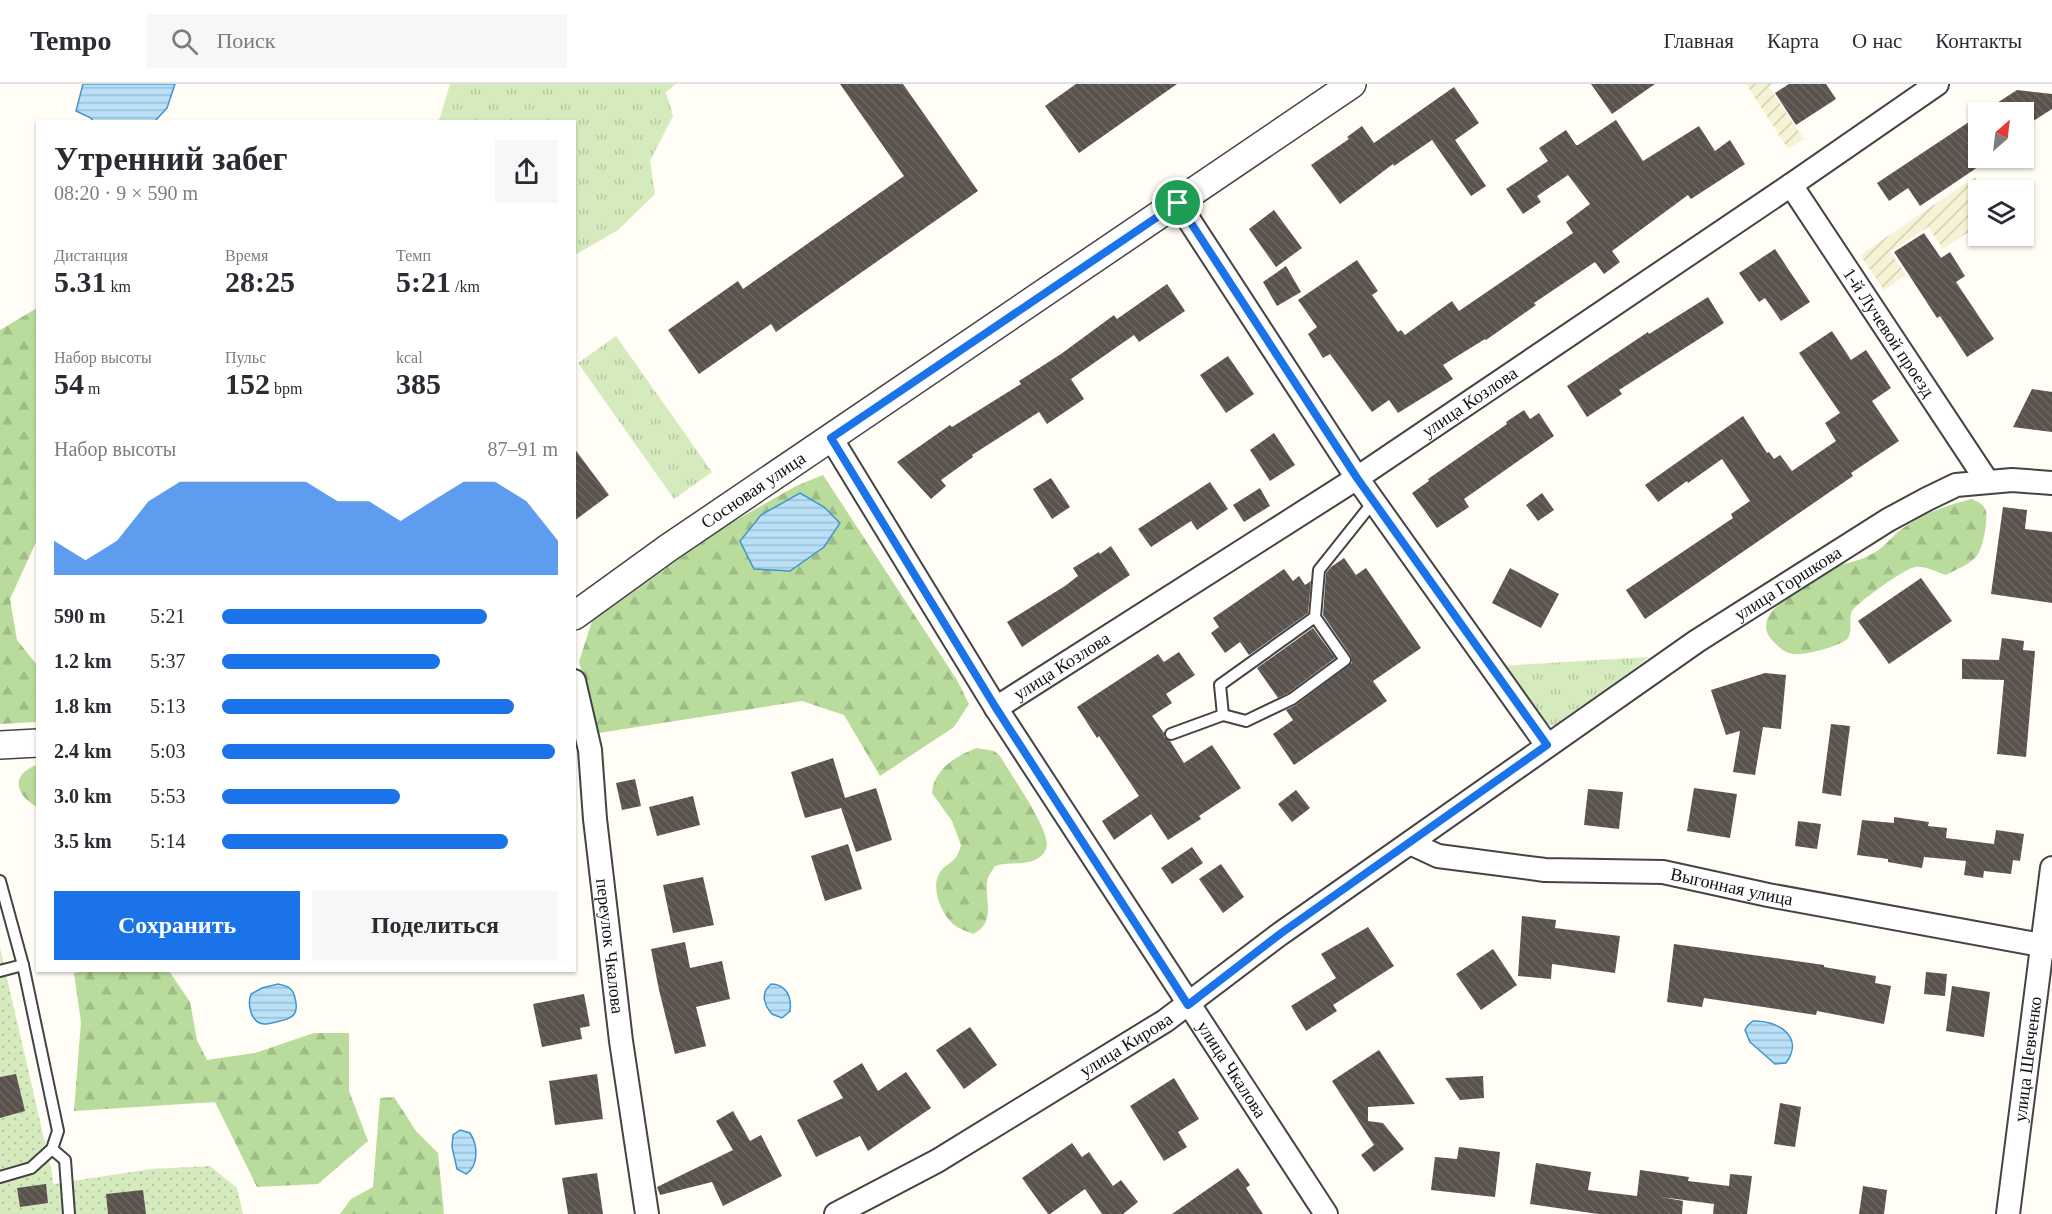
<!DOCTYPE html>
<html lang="ru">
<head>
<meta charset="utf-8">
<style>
  :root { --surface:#fff; --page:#f7f7f7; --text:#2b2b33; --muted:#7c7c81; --line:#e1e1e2; --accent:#1a73e8 }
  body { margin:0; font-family:Georgia,serif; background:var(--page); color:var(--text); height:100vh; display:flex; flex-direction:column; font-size:22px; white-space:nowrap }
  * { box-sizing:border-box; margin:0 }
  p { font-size:20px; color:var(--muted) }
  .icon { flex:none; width:33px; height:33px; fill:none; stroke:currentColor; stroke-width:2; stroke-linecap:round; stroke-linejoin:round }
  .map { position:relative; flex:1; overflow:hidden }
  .side { position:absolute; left:36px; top:36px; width:540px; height:852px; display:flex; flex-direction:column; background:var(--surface); border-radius:0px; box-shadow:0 2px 4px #0004 }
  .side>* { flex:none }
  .needle { width:39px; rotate:28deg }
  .buttons { position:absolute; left:1968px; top:18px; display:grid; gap:12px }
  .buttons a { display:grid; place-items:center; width:66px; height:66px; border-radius:0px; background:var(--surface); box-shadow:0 2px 4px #0004; font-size:30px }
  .pin { position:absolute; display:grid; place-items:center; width:51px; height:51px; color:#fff; margin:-26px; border:3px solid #fff; border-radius:50%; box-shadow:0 2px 6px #0007 }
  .round { display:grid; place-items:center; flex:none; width:63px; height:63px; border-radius:0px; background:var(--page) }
  .headline { display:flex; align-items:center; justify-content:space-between; height:102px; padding:0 18px }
  h1 { font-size:33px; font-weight:700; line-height:45px }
  .metrics { display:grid; grid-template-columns:repeat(3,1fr); gap:9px; height:102px; padding:6px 18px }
  .metrics div { display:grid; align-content:center }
  .metrics b { font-size:30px; font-weight:700 }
  .metrics small { font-size:16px; font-weight:400 }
  .metrics p { font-size:16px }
  .chart { height:168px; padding:12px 18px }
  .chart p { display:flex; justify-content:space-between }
  .chart svg { width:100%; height:108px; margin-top:6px; fill:var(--accent); opacity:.7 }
  .action { display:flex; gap:12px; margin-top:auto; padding:12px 18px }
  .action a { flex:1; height:69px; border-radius:0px; background:var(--accent); color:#fff; font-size:24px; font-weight:700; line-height:69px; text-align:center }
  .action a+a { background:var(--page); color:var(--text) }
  ul { padding:0 18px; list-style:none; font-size:20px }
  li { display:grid; grid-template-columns:96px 72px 1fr; align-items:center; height:45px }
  li i { height:15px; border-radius:8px; background:var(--accent) }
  header { display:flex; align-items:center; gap:36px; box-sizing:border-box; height:84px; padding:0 30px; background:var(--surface); border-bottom:2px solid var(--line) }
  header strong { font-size:28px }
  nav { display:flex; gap:33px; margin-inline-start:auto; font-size:21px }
  .search { width:420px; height:54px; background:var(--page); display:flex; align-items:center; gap:15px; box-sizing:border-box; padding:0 21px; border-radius:0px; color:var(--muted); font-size:22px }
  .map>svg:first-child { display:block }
</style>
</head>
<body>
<header>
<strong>Tempo</strong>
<div class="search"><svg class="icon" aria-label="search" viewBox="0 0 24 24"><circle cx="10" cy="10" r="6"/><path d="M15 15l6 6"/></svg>Поиск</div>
<nav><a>Главная</a><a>Карта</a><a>О нас</a><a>Контакты</a></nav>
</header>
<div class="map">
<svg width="2052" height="1130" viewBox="0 0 2052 1130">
  <defs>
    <pattern id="farmland-furrows" width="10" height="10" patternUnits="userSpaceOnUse" patternTransform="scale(1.5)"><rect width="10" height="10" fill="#f6f3d4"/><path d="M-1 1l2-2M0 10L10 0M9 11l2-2" fill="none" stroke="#d2cfb5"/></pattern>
    <pattern id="grass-tufts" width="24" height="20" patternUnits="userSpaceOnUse" patternTransform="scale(1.5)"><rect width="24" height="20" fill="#d5ebbd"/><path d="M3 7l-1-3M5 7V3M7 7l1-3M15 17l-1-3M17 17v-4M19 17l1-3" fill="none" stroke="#b6c8a1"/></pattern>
    <pattern id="forest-firs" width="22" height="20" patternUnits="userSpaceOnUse" patternTransform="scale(1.5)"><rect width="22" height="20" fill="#b9dc9c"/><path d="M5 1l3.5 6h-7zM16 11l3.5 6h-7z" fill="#9ebc85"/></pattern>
    <pattern id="garden-dots" width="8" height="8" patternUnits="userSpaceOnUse" patternTransform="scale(1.5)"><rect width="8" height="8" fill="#d5ebbd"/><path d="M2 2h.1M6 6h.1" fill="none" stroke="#b6c8a1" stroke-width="1.8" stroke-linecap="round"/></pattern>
    <pattern id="water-rules" width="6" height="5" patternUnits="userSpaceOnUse" patternTransform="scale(1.5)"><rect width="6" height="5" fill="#b9e0f7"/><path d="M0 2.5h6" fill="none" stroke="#9ebfd3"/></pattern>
    <pattern id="building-back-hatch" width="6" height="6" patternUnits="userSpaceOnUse" patternTransform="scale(1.5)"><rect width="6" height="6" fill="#5a524d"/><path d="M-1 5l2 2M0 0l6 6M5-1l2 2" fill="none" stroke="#6d6662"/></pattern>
  </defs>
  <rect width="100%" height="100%" fill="#fffdf5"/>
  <g fill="url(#farmland-furrows)">
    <path d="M1746,0H1773L1769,3L1804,55L1788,65Z"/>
    <path d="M1975,93L1985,106H1978V152H2007L1993,161L1967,149L1943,165L1928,143L1890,168L1906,191L1884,206L1860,171Z"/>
  </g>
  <g fill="url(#grass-tufts)">
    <path d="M450,0H676L666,8L673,32L650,77L655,110L618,146L575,171L574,38L439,37Z"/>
    <path d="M616,252L712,388L674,415L578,279Z"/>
    <path d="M1649,573L1567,637L1555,642L1542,639L1500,582Z"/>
  </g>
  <g fill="url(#forest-firs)">
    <path d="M37,224V456L10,515L17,556L37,581V638L0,640V246Z"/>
    <path d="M823,391L957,596L969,620L954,643L880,692L844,631L802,617L599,649L579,578L592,537L724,443L796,402Z"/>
    <path d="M1972,415C1978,418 1984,420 1986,427C1988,436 1983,463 1978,470C1972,480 1955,486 1946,491C1937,488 1924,481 1915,483C1904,485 1858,518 1852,527C1848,536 1853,546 1848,554C1843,562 1802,572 1793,570C1785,569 1779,564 1774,558C1755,540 1774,523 1789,511C1801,502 1817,490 1831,484C1844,479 1858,478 1870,471C1881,466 1889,456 1898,448C1919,431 1946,421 1972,415Z"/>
    <path d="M977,664L994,667L1000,672C1012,693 1045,738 1047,760C1047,767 1042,772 1037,775C1024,782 1009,777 995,782C992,787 987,793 987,799C985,818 996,839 973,850C966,847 957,844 952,839C941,829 931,804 939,790C946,777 956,782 961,761L952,737L932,709C933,686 957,671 977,664Z"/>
    <path d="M37,681H38L37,723C15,711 10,690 37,681Z"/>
    <path d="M86,887H169L190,918L197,956L207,976L255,969L314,949H349V1007L368,1057L318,1100L257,1103L215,1018L74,1027L81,938L74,889Z"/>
    <path d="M394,1013L416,1047L438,1069L444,1130H340L351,1115L373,1103L380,1014Z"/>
  </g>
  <path fill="url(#garden-dots)" d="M0,864L52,1089L53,1100L151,1085L210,1082L237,1104L243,1130H0Z"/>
  <g fill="url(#water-rules)" stroke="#3f96cf" stroke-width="1.5">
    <path d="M83,0H175L167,24L154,38L93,37L91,34L76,27Z"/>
    <path d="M800,409L824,423L840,439L824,463L790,487L754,485L740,457L761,431Z"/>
    <path d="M278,900C288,902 293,904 295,914C299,929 294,934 280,937C275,938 270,940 265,940C251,940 247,921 251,910L262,904Z"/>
    <path d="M771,900C786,900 792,913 790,927L782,934L772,930C764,921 760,909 771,900Z"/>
    <path d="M1753,937C1778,936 1805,953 1786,979L1775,980L1750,958L1745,946L1748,941Z"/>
    <path d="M460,1046L470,1049C478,1061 479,1082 466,1090L457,1085L452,1063L453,1051Z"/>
  </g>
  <g fill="url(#building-back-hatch)">
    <path d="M840,0H903L978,107L776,248L771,240L699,290L668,246L738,197L743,205L904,92Z"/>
    <path d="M1076,0H1177L1079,69L1045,22Z"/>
    <path d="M1591,0H1655L1612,30Z"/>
    <path d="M1789,0H1826L1836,15L1796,41L1775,9Z"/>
    <path d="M1454,3L1479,39L1455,56L1486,102L1471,112L1432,56L1394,82L1393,80L1340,120L1311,81L1349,55L1347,53L1362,42L1374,59Z"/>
    <path d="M2017,6L2052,10V25L2024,43V28H1983Z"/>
    <path d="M1978,32V83L1920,122L1908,104L1889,117L1877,99Z"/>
    <path d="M1616,36L1643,77L1699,42L1715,67L1730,56L1745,80L1691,115L1688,111L1612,167L1620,178L1604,190L1595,178L1534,219L1536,221L1486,256L1485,255L1443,281L1453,295L1398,329L1389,316L1372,328L1330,270L1323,274L1308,250L1317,243L1298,216L1357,176L1378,207L1372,211L1398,248L1401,246L1405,251L1452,217L1459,227L1573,149L1566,138L1590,120L1568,91L1537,112L1541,118L1523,130L1506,105L1548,77L1539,64L1566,46L1576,61H1578Z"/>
    <path d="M1274,126L1302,164L1276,183L1249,145Z"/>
    <path d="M1924,149L1941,174L1950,168L1965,192L1956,198L1994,255L1967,273L1940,232L1937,234L1894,168Z"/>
    <path d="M1775,165L1810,218L1781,237L1765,214L1759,218L1739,189Z"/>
    <path d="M1286,182L1301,208L1277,222L1263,198Z"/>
    <path d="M1167,200L1185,227L1139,258L1134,251L1071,295L1084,315L1047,340L1039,328L972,371L973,373L941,396L946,402L931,415L897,378L950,341L952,343L1021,300L1019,297L1061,270L1114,231L1117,235Z"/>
    <path d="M1708,213L1724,239L1619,306L1622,310L1587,333L1567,302L1648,248L1649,250Z"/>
    <path d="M1832,247L1851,276L1866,266L1891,304L1872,317L1899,357L1851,389L1853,392L1645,535L1626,506L1733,434L1731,430L1750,417L1722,375L1688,399L1687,397L1658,418L1645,401L1743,332L1767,369L1769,368L1774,375L1780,371L1792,387L1836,357L1825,339L1840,329L1799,269Z"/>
    <path d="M1228,272L1254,310L1226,329L1200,291Z"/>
    <path d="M2032,305L2052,308V348L2013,343Z"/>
    <path d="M1524,326L1530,335L1539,329L1554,352L1464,415L1469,423L1437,444L1412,409L1429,397L1428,395L1507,340L1506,338Z"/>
    <path d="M1274,349L1295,381L1270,397L1250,366Z"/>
    <path d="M574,364L609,411L574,437Z"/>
    <path d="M1051,394L1070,423L1052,435L1033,405Z"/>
    <path d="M1210,398L1228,425L1197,446L1191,437L1151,463L1138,445Z"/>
    <path d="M1260,404L1270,422L1244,438L1233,421Z"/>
    <path d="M1542,409L1554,426L1538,437L1526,421Z"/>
    <path d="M2003,423L2027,426L2025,445L2052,448V519L1991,510Z"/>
    <path d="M1111,462L1130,491L1022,563L1007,538L1065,502L1078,492L1073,484L1099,468L1100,470Z"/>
    <path d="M1344,474L1356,491L1366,484L1421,564L1373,597L1387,617L1294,681L1273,650L1293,636L1286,626L1296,621L1352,579L1351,572L1323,531L1326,489L1331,483Z"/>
    <path d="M1510,484L1559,510L1541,544L1492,519Z"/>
    <path d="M1284,485L1293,497L1299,492L1305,501L1311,497L1308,529L1249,571L1240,558L1225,569L1211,549L1219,543L1213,534Z"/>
    <path d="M1921,494L1952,537L1889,580L1858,537Z"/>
    <path d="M1313,544L1335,574L1288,609L1278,614L1257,584Z"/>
    <path d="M2002,554L2024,557L2023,566L2035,567L2026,673L1997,670L2004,596L1962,595V575L1999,576Z"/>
    <path d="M1179,568L1195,591L1166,610L1172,619L1152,632L1164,649V653L1170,657L1184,679L1212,661L1241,704L1199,732L1201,735L1168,756L1151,730L1114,756L1102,737L1139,712L1099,652L1097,654L1077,623L1158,570L1164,578Z"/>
    <path d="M1765,589L1786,591L1781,645L1763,643L1755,691L1733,688L1740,647L1726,651L1711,606Z"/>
    <path d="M1831,640L1850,642L1841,712L1822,709Z"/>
    <path d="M833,674L845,714L876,704L892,756L856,768L841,724L805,734L791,688Z"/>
    <path d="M635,695L641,722L622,726L616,699Z"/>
    <path d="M1694,704L1737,710L1730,754L1687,747Z"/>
    <path d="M1588,705L1623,708L1619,745L1584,741Z"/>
    <path d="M1296,706L1310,724L1292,738L1278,720Z"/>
    <path d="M693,712L700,741L657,752L649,723Z"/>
    <path d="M1894,733L1929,738L1928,742L1947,744L1946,754L1994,760L1996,746L2024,750L2020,777L2013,776L2011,790L1984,787L1983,794L1964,791L1966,777L1924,773L1922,784L1888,778V775L1857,771L1862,736L1894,739Z"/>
    <path d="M1798,737L1821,740L1817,765L1795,762Z"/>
    <path d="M848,760L862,805L825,817L811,772Z"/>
    <path d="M1192,763L1203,779L1172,800L1161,784Z"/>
    <path d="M1221,780L1244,813L1223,829L1199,795Z"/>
    <path d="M703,793L714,841L673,849L663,801Z"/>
    <path d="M1522,832L1556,836L1555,844L1620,852L1615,889L1552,880L1551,895L1518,892Z"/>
    <path d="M1368,843L1394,882L1333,921L1337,927L1306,947L1291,922L1336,894L1321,870Z"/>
    <path d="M685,858L690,884L722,877L730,915L696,923L706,962L675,970L659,906L651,865Z"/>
    <path d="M1674,860L1824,881V883L1876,892L1875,899L1891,902L1884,940L1817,927L1816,931L1704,914L1702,923L1667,918Z"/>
    <path d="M1493,865L1517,901L1481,926L1456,890Z"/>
    <path d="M1926,888L1947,890L1945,912L1924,910Z"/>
    <path d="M1952,902L1990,908L1984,953L1946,947Z"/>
    <path d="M584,910L590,942L580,944L582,955L542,963L533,920Z"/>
    <path d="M970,943L997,981L964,1005L936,966Z"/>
    <path d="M1379,966L1415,1020L1368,1023V1037L1383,1039L1404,1065L1374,1088L1361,1071L1374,1061L1332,997Z"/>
    <path d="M862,979L878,1007L906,988L931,1024L868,1067L860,1052L816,1073L797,1036L843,1014L833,997Z"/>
    <path d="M16,990L25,1027L0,1034V993Z"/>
    <path d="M597,990L603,1035L555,1041L549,997Z"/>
    <path d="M1483,992L1484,1014L1460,1016L1445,994Z"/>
    <path d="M1174,994L1199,1035L1178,1048L1187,1063L1164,1077L1130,1022Z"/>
    <path d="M1780,1019L1801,1023L1795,1063L1774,1060Z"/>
    <path d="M733,1027L750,1057L761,1051L782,1092L723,1122L712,1098L660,1111L657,1103L733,1066L716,1037Z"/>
    <path d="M1072,1059L1082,1073L1089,1068L1113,1102L1121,1096L1138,1118L1123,1130H1102L1085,1105L1050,1130H1048L1022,1094Z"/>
    <path d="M1459,1063L1500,1068L1495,1113L1431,1106L1435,1073L1457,1075Z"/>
    <path d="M1536,1079L1591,1088L1588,1106L1637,1112L1640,1086L1689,1093L1688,1097L1729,1102L1730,1090L1752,1092L1747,1130H1713L1714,1120L1661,1113L1683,1117L1682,1130H1598L1530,1120Z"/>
    <path d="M1238,1084L1250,1101L1246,1104L1263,1130H1172Z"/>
    <path d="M597,1089L603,1130H568L562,1094Z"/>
    <path d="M46,1100L48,1119L20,1123L17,1104Z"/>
    <path d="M1863,1102L1887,1106L1884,1130H1859Z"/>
    <path d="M143,1106L146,1130H108L106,1110Z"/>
  </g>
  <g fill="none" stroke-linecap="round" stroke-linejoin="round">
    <g stroke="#444" stroke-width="14">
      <g id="service">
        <path d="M1223,631L1220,601L1315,533"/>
        <path d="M1171,650L1223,631L1246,637L1292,615L1345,576L1315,533L1319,486L1374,417"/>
        <path d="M0,797L23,881L58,1047L52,1065L31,1084L0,1093"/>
        <path d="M0,887L23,881"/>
        <path d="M52,1065L65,1076L69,1130"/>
      </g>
    </g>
    <g stroke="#444" stroke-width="26">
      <g id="minor">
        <path id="s1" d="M1791,101L1987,397"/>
        <path d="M1178,119L1357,394L1547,661"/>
        <path id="s2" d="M831,354L996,624L1326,1130"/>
        <path id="s3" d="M574,597L590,666L595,735L621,957L647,1130"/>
        <path id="s4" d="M996,624L1357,394L1791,101L1937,0"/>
        <path id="s5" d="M1410,759L1438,772L1545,786L1663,788L1768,811L2052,863"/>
        <path id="s6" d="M836,1130L937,1077L1165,937L1280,850L1697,557L1888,436L1927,415L1956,401L2012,396L2052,399"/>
        <path id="s7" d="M2008,1130L2052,784"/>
      </g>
    </g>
    <g stroke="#444" stroke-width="30">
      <g id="tertiary">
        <path id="s8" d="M574,532L668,464L1352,0"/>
        <path d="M0,661L38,659"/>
      </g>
    </g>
    <use href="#service" stroke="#fff" stroke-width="10"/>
    <use href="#minor" stroke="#fff" stroke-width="22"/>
    <use href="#tertiary" stroke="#fff" stroke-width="27"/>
  </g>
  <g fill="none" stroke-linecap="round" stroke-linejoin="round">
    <g stroke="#fff" stroke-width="12">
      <path id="route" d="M1178,119L1357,394L1547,661L1280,850L1188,921L996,624L831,354Z"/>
    </g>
    <use href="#route" stroke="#1a73e8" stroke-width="8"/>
  </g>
  <g text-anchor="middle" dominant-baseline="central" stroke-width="6" stroke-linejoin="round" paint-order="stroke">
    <g font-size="18" fill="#111" stroke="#fff">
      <text stroke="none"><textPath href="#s1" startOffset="177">1-й Лучевой проезд</textPath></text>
      <text stroke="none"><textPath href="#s4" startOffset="564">улица Козлова</textPath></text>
      <text stroke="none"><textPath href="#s8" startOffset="219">Сосновая улица</textPath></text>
      <text stroke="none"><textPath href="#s6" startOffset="1143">улица Горшкова</textPath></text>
      <text stroke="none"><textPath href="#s4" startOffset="78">улица Козлова</textPath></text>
      <text stroke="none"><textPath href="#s5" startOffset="327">Выгонная улица</textPath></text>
      <text stroke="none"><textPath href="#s3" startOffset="268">переулок Чкалова</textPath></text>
      <text stroke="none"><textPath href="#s6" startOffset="336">улица Кирова</textPath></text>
      <text stroke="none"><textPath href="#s7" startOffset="156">улица Шевченко</textPath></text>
      <text stroke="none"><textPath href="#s2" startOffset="748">улица Чкалова</textPath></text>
    </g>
  </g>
</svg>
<div class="buttons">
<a><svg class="needle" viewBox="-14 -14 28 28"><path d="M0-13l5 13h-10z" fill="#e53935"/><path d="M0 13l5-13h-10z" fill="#7c7c81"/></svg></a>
<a><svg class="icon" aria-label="layers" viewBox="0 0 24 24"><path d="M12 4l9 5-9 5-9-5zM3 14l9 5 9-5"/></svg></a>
</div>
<div class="pin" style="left:1178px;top:119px;background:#1e9e55"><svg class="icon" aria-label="arrive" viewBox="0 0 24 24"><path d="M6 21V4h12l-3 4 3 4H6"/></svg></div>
<section class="side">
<div class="headline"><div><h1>Утренний забег</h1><p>08:20 · 9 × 590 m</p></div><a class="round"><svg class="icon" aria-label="share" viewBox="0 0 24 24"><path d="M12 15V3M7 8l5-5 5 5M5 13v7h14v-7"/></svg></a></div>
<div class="metrics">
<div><p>Дистанция</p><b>5.31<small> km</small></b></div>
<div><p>Время</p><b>28:25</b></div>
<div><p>Темп</p><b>5:21<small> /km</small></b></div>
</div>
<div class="metrics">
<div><p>Набор высоты</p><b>54<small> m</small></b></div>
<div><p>Пульс</p><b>152<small> bpm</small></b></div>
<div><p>kcal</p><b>385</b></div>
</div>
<div class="chart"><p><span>Набор высоты</span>87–91 m</p>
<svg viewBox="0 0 160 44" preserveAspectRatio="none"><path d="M0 44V30L10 38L20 30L30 14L40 6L50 6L60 6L70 6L80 6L90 14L100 14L110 22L120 14L130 6L140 6L150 14L160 30V44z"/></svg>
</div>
<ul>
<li><b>590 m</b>5:21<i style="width:79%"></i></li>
<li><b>1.2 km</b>5:37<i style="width:65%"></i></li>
<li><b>1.8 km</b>5:13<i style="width:87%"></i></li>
<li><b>2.4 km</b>5:03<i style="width:99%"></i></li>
<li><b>3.0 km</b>5:53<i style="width:53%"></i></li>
<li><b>3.5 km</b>5:14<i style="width:85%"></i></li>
</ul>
<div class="action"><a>Сохранить</a><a>Поделиться</a></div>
</section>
</div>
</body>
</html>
